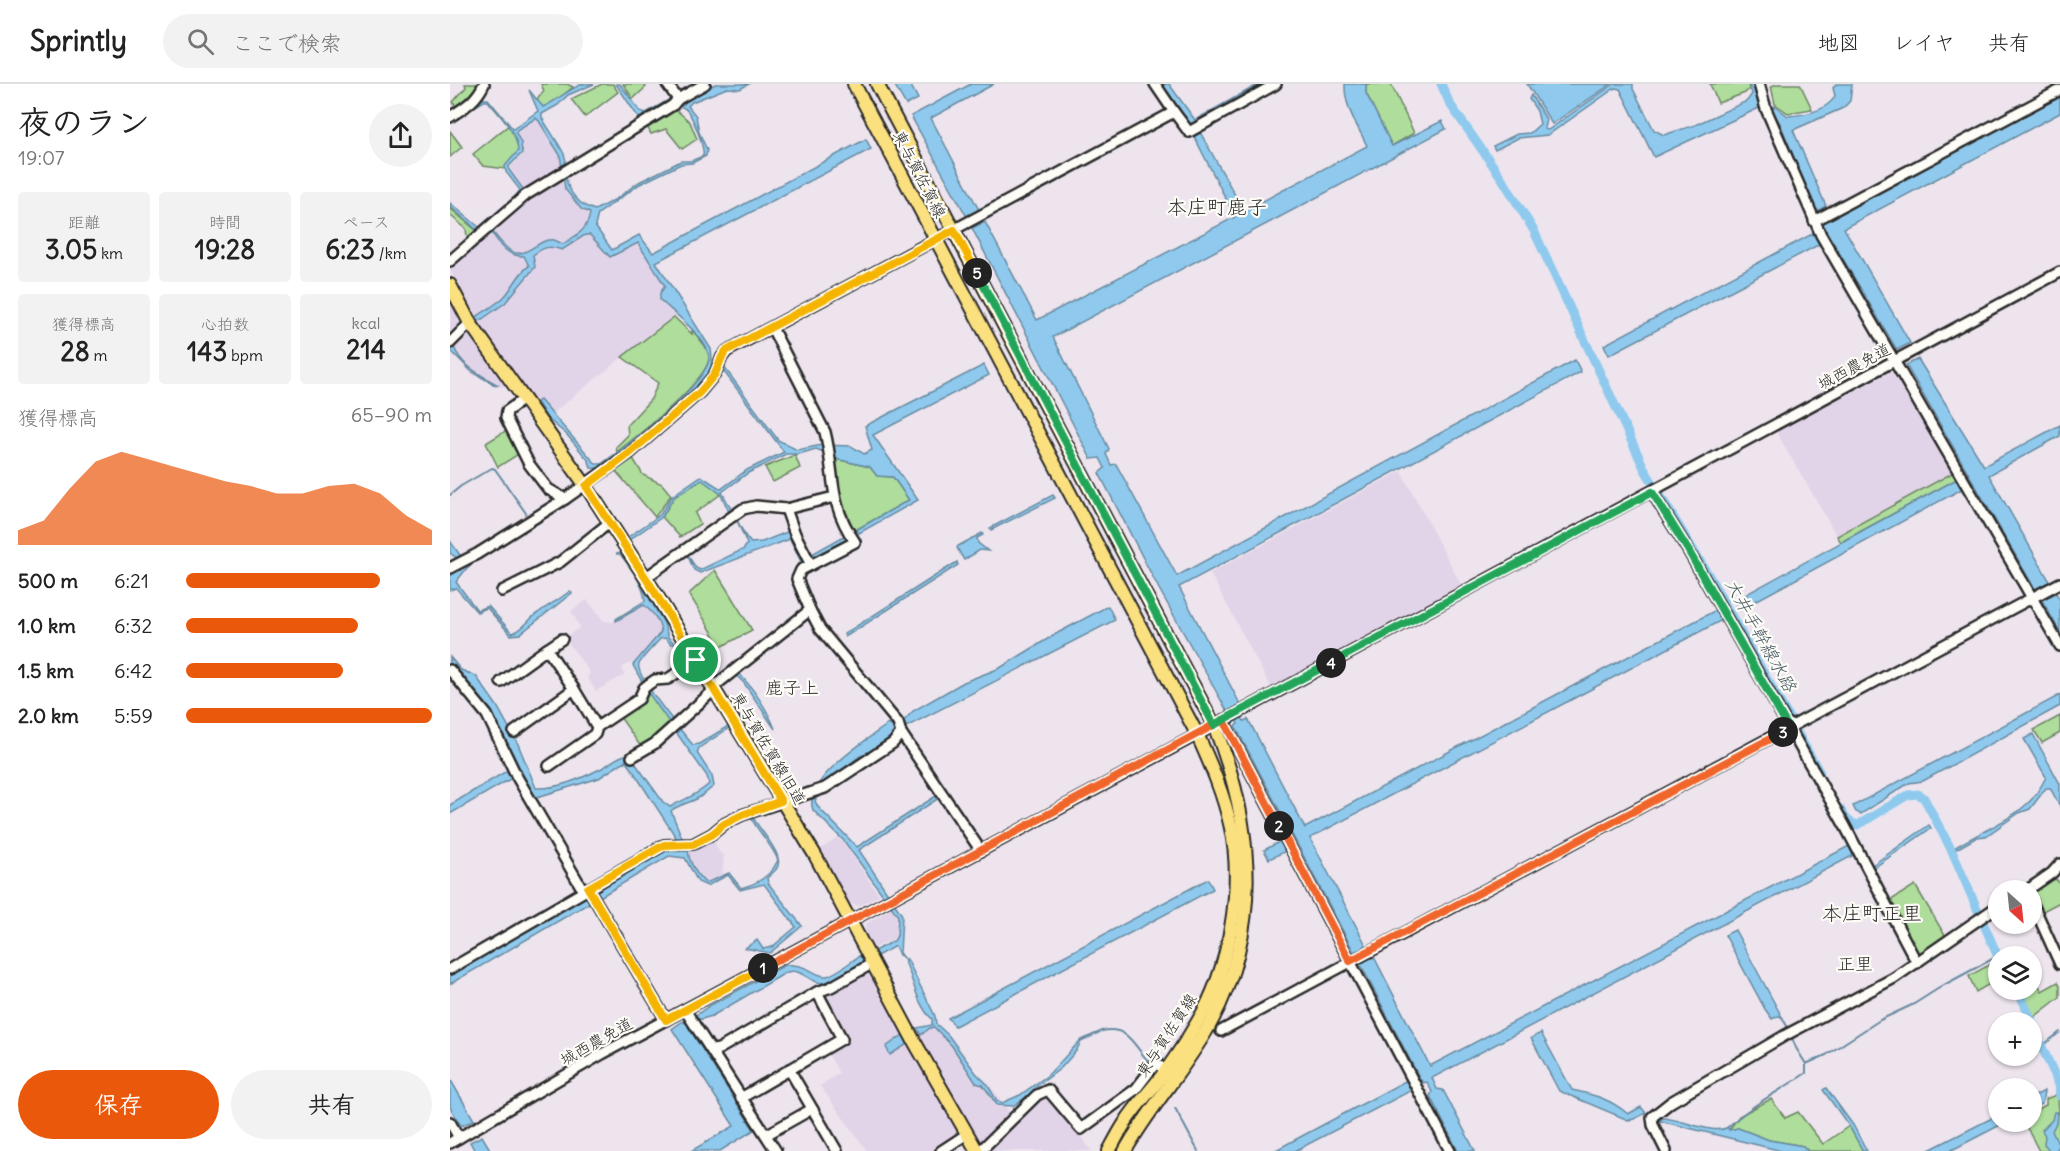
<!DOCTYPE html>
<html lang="ja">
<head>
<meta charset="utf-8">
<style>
  :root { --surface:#fff; --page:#f2f2f2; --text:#222; --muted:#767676; --line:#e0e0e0; --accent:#ea580c }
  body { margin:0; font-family:Delius,"Klee One",sans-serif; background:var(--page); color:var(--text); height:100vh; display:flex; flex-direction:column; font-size:22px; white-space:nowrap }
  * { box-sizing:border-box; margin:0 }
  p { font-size:20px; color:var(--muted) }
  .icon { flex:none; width:33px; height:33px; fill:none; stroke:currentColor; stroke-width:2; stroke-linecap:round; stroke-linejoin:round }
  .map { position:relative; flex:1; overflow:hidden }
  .details { display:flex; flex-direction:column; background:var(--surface); width:450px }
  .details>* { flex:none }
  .needle { width:39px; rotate:153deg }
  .buttons { position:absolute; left:1538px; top:796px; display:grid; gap:12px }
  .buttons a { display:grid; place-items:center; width:54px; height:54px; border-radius:50%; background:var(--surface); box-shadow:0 2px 4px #0004; font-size:30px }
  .pin { position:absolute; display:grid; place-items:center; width:51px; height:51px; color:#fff; margin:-26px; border:3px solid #fff; border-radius:50%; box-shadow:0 2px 6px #0007 }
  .km { position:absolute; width:30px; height:30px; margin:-15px; border-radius:50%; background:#222; color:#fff; font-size:16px; line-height:30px; text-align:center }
  .round { display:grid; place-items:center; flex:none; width:63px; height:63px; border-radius:32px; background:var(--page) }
  .summary { display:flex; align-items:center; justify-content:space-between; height:102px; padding:0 18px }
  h1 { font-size:33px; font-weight:800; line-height:45px }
  .stats { display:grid; grid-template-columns:repeat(3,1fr); gap:9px; height:102px; padding:6px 18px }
  .stats div { display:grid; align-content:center; border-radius:6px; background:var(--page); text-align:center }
  .stats b { font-size:26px; font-weight:800 }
  .stats small { font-size:16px; font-weight:400 }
  .stats p { font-size:16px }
  .chart { height:168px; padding:12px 18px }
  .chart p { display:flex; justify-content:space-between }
  .chart svg { width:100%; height:108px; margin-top:6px; fill:var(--accent); opacity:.7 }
  .primary-button { display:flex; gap:12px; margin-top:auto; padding:12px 18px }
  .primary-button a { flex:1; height:69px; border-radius:36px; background:var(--accent); color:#fff; font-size:24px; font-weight:800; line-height:69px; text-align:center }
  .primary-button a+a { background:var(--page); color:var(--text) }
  ul { padding:0 18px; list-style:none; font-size:20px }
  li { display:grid; grid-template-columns:96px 72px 1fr; align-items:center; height:45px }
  li i { height:15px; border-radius:8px; background:var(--accent) }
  header { display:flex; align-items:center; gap:36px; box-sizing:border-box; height:84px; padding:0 30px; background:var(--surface); border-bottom:2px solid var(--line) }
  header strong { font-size:28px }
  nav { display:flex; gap:33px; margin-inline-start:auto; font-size:21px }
  .search { width:420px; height:54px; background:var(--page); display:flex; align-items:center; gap:15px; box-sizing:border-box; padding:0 21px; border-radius:33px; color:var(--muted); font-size:22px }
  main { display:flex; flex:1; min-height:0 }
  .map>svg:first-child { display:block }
</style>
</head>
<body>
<header>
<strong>Sprintly</strong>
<div class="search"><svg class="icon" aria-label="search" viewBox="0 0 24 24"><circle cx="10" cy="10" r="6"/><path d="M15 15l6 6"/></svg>ここで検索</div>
<nav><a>地図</a><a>レイヤ</a><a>共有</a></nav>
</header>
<main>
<section class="details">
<div class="summary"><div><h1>夜のラン</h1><p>19:07</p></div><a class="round"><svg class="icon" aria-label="share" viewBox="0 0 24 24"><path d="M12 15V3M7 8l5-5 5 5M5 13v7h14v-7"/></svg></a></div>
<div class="stats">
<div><p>距離</p><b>3.05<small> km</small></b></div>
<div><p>時間</p><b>19:28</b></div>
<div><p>ペース</p><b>6:23<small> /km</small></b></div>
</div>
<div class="stats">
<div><p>獲得標高</p><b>28<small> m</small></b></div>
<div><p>心拍数</p><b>143<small> bpm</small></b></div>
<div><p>kcal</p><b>214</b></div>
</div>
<div class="chart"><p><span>獲得標高</span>65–90 m</p>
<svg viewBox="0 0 160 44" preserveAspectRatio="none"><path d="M0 44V38L10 34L20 21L30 10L40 6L50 9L60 12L70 15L80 18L90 20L100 23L110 23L120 20L130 19L140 23L150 32L160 38V44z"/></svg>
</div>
<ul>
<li><b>500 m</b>6:21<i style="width:79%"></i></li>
<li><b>1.0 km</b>6:32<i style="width:70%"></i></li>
<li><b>1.5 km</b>6:42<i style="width:64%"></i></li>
<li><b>2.0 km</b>5:59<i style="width:100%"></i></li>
</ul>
<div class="primary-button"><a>保存</a><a>共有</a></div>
</section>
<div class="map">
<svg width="1610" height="1067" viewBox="0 0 1610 1067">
  <rect width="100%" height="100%" fill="#ede4ee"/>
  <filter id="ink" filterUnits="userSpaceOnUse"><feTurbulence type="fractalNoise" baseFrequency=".0167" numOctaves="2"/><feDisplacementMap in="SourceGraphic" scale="12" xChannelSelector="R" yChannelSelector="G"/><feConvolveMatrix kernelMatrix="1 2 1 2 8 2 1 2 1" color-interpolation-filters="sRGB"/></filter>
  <g filter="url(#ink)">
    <g fill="#e2d4e8">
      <path d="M88,33L112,70L117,105L132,124L145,129L141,146L162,169L189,153L233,225L94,336L27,241L0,186V173L73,108L56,85L62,47Z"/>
      <path d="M0,215L16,244L58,299L51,303L21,290L0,265Z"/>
      <path d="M1441,288L1461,313L1504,388L1387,452L1326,348Z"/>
      <path d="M951,387L1013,504L822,605L760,489Z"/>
      <path d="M198,514L222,543L213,549L185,581L181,579L172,583L174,591L146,607L137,594L140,589L115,554L130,543L121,527L137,516L154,537L163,538Z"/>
      <path d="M263,754L269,768L274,771L272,793L256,800L250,797L235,770L241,763Z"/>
      <path d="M388,754L396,762L429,811L410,822L399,819L367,767Z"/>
      <path d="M443,823L448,831L447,853L423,865L415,850L416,840Z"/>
      <path d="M419,884L511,1049L488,1067H417L370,1002L389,989L376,966L395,955L373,912Z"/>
      <path d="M487,939L500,951L526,989L539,1000L563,1033L533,1063L483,981L469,951L479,942Z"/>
      <path d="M598,1010L627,1045L641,1067H537L536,1066L588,1015Z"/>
    </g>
    <g fill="#aedd9c" stroke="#6c8464" stroke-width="1.5">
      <path d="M15,0H28L24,8L6,23L3,18L16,3Z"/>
      <path d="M91,0H117L123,3L105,18L93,23L86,17L94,7Z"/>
      <path d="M152,0H163L168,8L135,33L121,15Z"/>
      <path d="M173,0H194L196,3L183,15Z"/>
      <path d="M916,0H941L964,49L942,62L916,9Z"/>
      <path d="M1260,0H1298L1299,5L1295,9L1268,19Z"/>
      <path d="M1328,0H1350L1362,25L1338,29L1325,20L1321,2Z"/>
      <path d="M225,25L240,38L247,55L232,65L216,45L201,50L196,40Z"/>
      <path d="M59,41L72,66L56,85L33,82L23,70Z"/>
      <path d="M0,47L12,63L0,73Z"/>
      <path d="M0,124L28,148L21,154L17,153L16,145L0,131Z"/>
      <path d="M224,233L242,250V246C248,253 258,263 259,273C260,295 186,353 167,368L166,363L178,351L177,341L201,315L208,299L172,273Z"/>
      <path d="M57,346L70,369L48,383L36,359Z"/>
      <path d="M181,371L193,391L212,400L221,411L205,433L163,384Z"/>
      <path d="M345,371L350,384L323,398L315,383Z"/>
      <path d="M386,375L420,383L427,392L443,393L459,416L402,448L387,413Z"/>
      <path d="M1504,388L1507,395L1391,458L1387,452Z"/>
      <path d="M252,395L271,410L245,429L250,440L230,453L212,433L224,413Z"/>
      <path d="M265,486L302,546L271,563L239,510Z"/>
      <path d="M198,606L223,639L191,663L170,633L191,617Z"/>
      <path d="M1610,632V649L1592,659L1584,646Z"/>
      <path d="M1602,795L1607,796L1610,801V818L1591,828L1583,812L1584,807Z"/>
      <path d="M1465,801L1496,853L1468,875L1438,818Z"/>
      <path d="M1548,876V895L1526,908L1519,892Z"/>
      <path d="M1581,887L1592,907L1608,898L1610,902V913L1583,934L1570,906H1581Z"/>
      <path d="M1608,1010L1610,1067H1589L1574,1038H1581V1029L1596,1021V1015Z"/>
      <path d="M1321,1015L1335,1034L1348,1028L1373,1060L1399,1042L1413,1067H1358L1353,1062L1319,1056L1288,1044L1279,1046L1289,1032Z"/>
    </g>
    <g fill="#8fcaee" stroke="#678aa0" stroke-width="1.5">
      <path d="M133,0H144L118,11L108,21L92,30V34C99,46 108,58 114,70C118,79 115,84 116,93C118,109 130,122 145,126L166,115L189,98L231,77H241L253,72C255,64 242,28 234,24C230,22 226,22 221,18L190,36L166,0H170L190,27L196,29L222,14L228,20L233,21L243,10L266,0H299L290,5L277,4L242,18L238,22L246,32L249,48L257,66L256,72L242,79L231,80L190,100L148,130L145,142L162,166L189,151L203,169L416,55L421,65L206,178L261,265C262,274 263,279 259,287C248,307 170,376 150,383C146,385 144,384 141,384L139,377L117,351L97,334L87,318L90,316L146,380H151C173,365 257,300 259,275C261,257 223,228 210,216V209L215,202L188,159L160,173L140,151H135L112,166C99,161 94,163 83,171L85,183L55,219L28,238L25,234C34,227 46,221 54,213C63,204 68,189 79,182L74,172C57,173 50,160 41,148L42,147C47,153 52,160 58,165C75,179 88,153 104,156C107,157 110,159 113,160C126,152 138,146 140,129L131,125L115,105L110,71L89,37L86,34L67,46L66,49L71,59L72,69L59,82V86L73,105L68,114L28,147L0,122V119L29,143L65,113L70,106L56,88L55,82L68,67C67,48 50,32 38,17H34L26,22L32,15H38L63,45L88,27L79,6L93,23C107,17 118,5 133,0Z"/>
      <path d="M444,0H460L468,15L456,21Z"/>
      <path d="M521,0H544L481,34L529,126L517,133L461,32Z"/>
      <path d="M712,0H719L745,36L809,0H816L740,42Z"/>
      <path d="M895,0H916V9L942,62L992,37L996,45L603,253L659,365L656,370L661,381L666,380L727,492L1125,276L1131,288L729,503L790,620L786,623L794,637L798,635L855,744L1266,526L1272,536L860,754L916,861L913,864L919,875L924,873L980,982L1399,762L1404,771L982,994L987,1005L993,1006L1025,1067H1008L980,1012L982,1008L977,998L973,999L970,995L911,881L914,878L908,866L904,868L785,642L788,640L781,626L777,627L708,503L649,389L655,384L650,374L641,375L522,144L535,138L587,236L785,133L744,52L750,48L794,127L917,62C908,42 894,23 895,0Z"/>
      <path d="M1077,0H1161L1102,40Z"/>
      <path d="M1164,0H1183V5L1204,46L1214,51L1245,41L1297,17L1302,10L1299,0H1303L1309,24L1204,73L1170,5L1165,4L1098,51L1068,54L1045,66L1043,62L1067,50L1080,49L1090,40L1087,27L1079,15L1081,11L1096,35L1094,45L1098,46Z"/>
      <path d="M1386,0H1402L1400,17L1393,24L1343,46L1376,122L1366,128L1330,39L1321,26L1325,22L1338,32C1354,31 1377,27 1385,12L1383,4Z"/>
      <path d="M1610,12V29L1394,144L1460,259L1447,266L1371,138Z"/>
      <path d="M1364,149L1370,160L1159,271L1154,261Z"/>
      <path d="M18,245V248L4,263C11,282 31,291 48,301L46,302L21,287L0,266V263Z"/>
      <path d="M1468,275L1534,382L1610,341V352L1539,391L1600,498L1585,505L1456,281Z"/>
      <path d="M534,281L539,291L423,351L468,416L409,449L406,446L459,416L443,393L427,392L420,383L386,375L374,368L366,365L349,370H336L298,389L272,408L296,453L301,459L312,458L342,446L355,474L394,452L397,456L352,480L340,455L250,489L244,486L237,470L246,484L250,486L294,465L297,460L288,439L279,428L271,410L252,396L224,413L212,433L179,456L178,453L210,431L222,412L251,392L271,405L297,386L334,368L272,285L274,283L328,356L347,366L372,361L401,362L414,370L422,366L415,342Z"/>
      <path d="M1507,395L1512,405L1289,526L1284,517Z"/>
      <path d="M603,411L605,414L541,446L540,444Z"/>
      <path d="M532,449L533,451L527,454L528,459L538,467L530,466L514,476L507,464L508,462Z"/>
      <path d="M0,457L17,481L26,477L17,484L6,498L27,526L38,522L62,549C74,546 78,535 88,529C99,521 110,515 120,507L122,509L70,550L61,551L37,524L27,528L6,504L0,506V492L13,484L8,475L0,469Z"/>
      <path d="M172,469L214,539L218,553L225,560H221L215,554L210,555C204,562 193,572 189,580C184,592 234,650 243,661L249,660L278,642L279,644L249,664L247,669L262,692L264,702C259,706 254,711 248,714C240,719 227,721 221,727L232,754L227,755L183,687L175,677L149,694L84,714L41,627L0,580V573L11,586L26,592L47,622L68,660L86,704C108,705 132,694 150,685C159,681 166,673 175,671L183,676L213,718L220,723C234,715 248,711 259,700L257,692L197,607L183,581L211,548C209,535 203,529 194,521L166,537V535L195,517C194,501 180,483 170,470H166Z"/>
      <path d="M507,478L508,481L395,553L394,550Z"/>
      <path d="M1606,509L1610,516V548L1592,516Z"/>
      <path d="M658,522L665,536L444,649C439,659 421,672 410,672L374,700L365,717L368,723L407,763L486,712L489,714L409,766L452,831L450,870L449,871L445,862L427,872L424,867L444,857L447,852L448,832L394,757L363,726C352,696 417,656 438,640L443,643L452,639L463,627L514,598L550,584L604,551Z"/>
      <path d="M289,590C302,602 319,628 325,645L294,599L286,591Z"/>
      <path d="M1610,611V622L1473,697L1459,699L1411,730L1406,728L1403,722Z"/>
      <path d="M1583,650L1610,700V722L1600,704H1596L1580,725L1569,729L1536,752L1527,753L1505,766L1504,764C1526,750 1557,738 1577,720C1585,713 1591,703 1596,693L1574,655Z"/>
      <path d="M58,686L62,694L0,730V721Z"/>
      <path d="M303,733C309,746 335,771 327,784C325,787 320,791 317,794L318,799L352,842L320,869L295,864L307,856L313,865L322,863L346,843L314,800L290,806L278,791L257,802L248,798L235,774L219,772L150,813L146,806L216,764L238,765C238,776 247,793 256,799L279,789L291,804C308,800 321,792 328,776C321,760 309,749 301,734Z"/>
      <path d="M1479,741L1481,744L1422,785L1421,782Z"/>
      <path d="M831,757L836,767L819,775L814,766Z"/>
      <path d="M758,795L763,805L505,942L498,934Z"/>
      <path d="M137,811L141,818L0,900V891Z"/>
      <path d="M1285,846L1332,933L1328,932L1322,935L1315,925L1275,851Z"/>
      <path d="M411,871L415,878C403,885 386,899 372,899C358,898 352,884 337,888L262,932L248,936L238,943L304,1046L270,1067H241L284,1042L222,945L233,937L235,939L259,922L335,881C355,878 367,894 377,892C388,889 401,877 411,871Z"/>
      <path d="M457,875L485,932L486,940L498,951L526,989L537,1000L547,1017L552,1019L570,1011L598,991L631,956L652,947L631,958L626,967L611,984L586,1003L579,1011L563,1022L547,1021L533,1001L526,999L502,962L484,943L480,944L471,951L467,944L482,941V935C466,920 464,896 455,878Z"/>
      <path d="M1091,949L1122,1006C1145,1011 1160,1015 1178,1030L1191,1023L1196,1029L1184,1035L1178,1036L1109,1007L1081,954Z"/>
      <path d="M453,951L459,959L440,971L436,963Z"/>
      <path d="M0,995L24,1036L11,1042L0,1023Z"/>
      <path d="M957,996L962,1006L845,1067H824Z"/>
      <path d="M1376,1004L1403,1041L1417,1067H1413L1399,1042L1373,1006Z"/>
      <path d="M1594,1007L1592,1020L1581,1025V1014Z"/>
      <path d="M1604,1028H1607L1606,1039L1602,1047L1608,1060L1607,1067H1600L1594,1060L1595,1052L1592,1046L1602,1036Z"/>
      <path d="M1548,1031V1038H1556L1500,1067H1477Z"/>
      <path d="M1212,1034C1230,1034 1264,1052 1278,1043L1279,1046L1288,1044L1319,1056L1353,1062L1358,1067H1332L1210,1037Z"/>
      <path d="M32,1052L41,1067H25L20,1058Z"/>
    </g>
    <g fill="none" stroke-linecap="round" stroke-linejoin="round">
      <g stroke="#678aa0" stroke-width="2">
        <path d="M0,411L11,402L42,384L45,385L78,432"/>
        <path d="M449,870L456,876"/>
        <path d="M1332,933L1339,946"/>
        <path d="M652,947C677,941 683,960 698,977"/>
        <path d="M1341,951L1346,964L1356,980"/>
        <path d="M1596,959L1610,948"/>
        <path d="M725,1024L748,1067"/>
        <path d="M1278,1043C1301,1021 1330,1007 1356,989V980L1376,971L1430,936L1464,920L1494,901L1548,872"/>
      </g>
      <g stroke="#8fcaee" stroke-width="9">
        <path d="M991,0L1000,20L1053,96L1084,147L1195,386L1259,492L1370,689"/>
        <path d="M1390,725C1394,733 1399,740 1408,741L1458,711L1468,710L1474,714L1502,767L1548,873"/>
        <path d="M1567,906C1577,923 1583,940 1590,958C1597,977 1608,992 1610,1012"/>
      </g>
      <g stroke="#2b2b2b" stroke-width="14">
        <g id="minor">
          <path d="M1309,0L1316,25L1371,151L1610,562"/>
          <path d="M228,15L255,0"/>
          <path d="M724,28L739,48L826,0"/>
          <path d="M0,33C15,23 26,17 34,0"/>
          <path d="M1364,137L1610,6"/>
          <path d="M0,177L76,111L223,21L228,15L217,0"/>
          <path d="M0,259L20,239"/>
          <path d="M74,315L57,327L56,334L79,380L98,405L115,415"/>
          <path d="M1202,408L1238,466L1395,742L1467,879"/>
          <path d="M336,425L345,450L361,481"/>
          <path d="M0,484L27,470L115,415L180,369L250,308L265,290L272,273L277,267L724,28L705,0"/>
          <path d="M195,494L293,425L306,422L336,425L384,413"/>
          <path d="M52,507L110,478L159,439"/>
          <path d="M360,526L370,545L448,639L451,649L531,767"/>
          <path d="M97,565L112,555"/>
          <path d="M0,586L37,631L67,693L133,806"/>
          <path d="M51,598L97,565L124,605L147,643"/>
          <path d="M262,604L360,526L347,495L351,486L405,458C377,417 386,392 375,348L322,244"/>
          <path d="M773,636L1000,1067"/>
          <path d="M64,648L124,605"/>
          <path d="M182,673L204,660L264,606"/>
          <path d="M99,682L145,650L147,643L189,615L194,604L199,600L205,596L218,595L246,576"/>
          <path d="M138,804L216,936"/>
          <path d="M1576,807L1602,789L1610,780"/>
          <path d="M1581,816L1610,880"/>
          <path d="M0,885L214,761L243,760L262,750L274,740L292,731L375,704L443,659L451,649"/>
          <path d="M367,908L381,903L423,879"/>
          <path d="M235,926L326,1067"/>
          <path d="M771,947L1610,499"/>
          <path d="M263,966L269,965L367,908L392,955L291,1014"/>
          <path d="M339,985L387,1067"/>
          <path d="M0,1038L9,1054"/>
          <path d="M316,1051L362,1025"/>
          <path d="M0,1059L152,970L1610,188"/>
          <path d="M491,1067L517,1050"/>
          <path d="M530,1067L587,1011L598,1006L631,1045L686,1005L706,979L716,987"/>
          <path d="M1216,1067L1203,1041L1202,1033L1221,1018L1334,952L1444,894L1548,822"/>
        </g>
      </g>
      <g stroke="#2b2b2b" stroke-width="16">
        <g id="major">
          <path d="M404,0L747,650C761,681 774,711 781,744C794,804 779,887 747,939C737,956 726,973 714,989C702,1006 686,1021 675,1039C669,1048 664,1058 659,1067"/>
          <path d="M427,0L764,641C804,741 813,844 759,942C734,986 700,1023 675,1067"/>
          <path d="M0,201L20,239L136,402L201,502L365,771L464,957L527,1067"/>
        </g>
      </g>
      <use href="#minor" stroke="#fdfcf7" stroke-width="9"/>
      <use href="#major" stroke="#fbe080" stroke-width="12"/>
    </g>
  </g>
  <g fill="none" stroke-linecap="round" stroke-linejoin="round" filter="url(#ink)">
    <g stroke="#fff" stroke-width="12">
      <path id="split-1" d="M246,576L331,717L292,731L274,740L262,750L243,760L214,761L138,804L216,936L313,884"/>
    </g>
    <g stroke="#fff" stroke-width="12">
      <path id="split-2" d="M313,884L773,636L829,742"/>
    </g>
    <g stroke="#fff" stroke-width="12">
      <path id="split-3" d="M829,742L900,877L1333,648"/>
    </g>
    <g stroke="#fff" stroke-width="12">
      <path id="split-4" d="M881,579L1202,408L1238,466L1339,645L1333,648"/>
    </g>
    <g stroke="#fff" stroke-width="12">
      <path id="split-5" d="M527,189L764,641L881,579"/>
    </g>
    <g stroke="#fff" stroke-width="12">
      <path id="split-6" d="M246,576L201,502L136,402L180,369L250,308L265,290L272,273L276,267L504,146L527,189"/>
    </g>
    <use href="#split-1" stroke="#f5b400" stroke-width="8"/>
    <use href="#split-2" stroke="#f0652b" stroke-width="8"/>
    <use href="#split-3" stroke="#f0652b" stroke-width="8"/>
    <use href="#split-4" stroke="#22a559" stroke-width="8"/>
    <use href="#split-5" stroke="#22a559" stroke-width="8"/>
    <use href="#split-6" stroke="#f5b400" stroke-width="8"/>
  </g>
  <g text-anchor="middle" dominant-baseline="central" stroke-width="4.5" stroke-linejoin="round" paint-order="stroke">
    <g font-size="16" fill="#2b2b2b" stroke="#fdfcf7">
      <text transform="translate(470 90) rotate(63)">東与賀佐賀線</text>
      <text transform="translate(1404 282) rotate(-28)">城西農免道</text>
      <text transform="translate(319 664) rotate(59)">東与賀佐賀線旧道</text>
      <text transform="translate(716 951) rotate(-57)">東与賀佐賀線</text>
      <text transform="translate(146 957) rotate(-29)">城西農免道</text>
    </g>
    <g font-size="18" font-style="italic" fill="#495b66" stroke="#fdfcf7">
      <text transform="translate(1311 551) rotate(61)">大井手幹線水路</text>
    </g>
    <g font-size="18" fill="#2b2b2b" stroke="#fdfcf7">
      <text x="342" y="603">鹿子上</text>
      <text x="1405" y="879">正里</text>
    </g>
    <g font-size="20" fill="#2b2b2b" stroke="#fdfcf7">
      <text x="767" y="122">本庄町鹿子</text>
      <text x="1422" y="828">本庄町正里</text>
    </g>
  </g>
</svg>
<div class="buttons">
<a><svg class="needle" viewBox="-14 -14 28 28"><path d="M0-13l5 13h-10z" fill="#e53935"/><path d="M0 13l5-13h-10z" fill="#767676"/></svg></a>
<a><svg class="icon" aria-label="layers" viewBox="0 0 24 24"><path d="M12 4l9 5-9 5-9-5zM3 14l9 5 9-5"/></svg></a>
<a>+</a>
<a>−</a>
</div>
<div class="pin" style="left:246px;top:576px;background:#1e9e55"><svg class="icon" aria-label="arrive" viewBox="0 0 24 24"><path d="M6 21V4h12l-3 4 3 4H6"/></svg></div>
<b class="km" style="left:313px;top:884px">1</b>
<b class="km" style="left:829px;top:742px">2</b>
<b class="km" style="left:1333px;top:648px">3</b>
<b class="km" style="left:881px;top:579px">4</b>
<b class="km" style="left:527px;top:189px">5</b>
</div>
</main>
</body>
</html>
